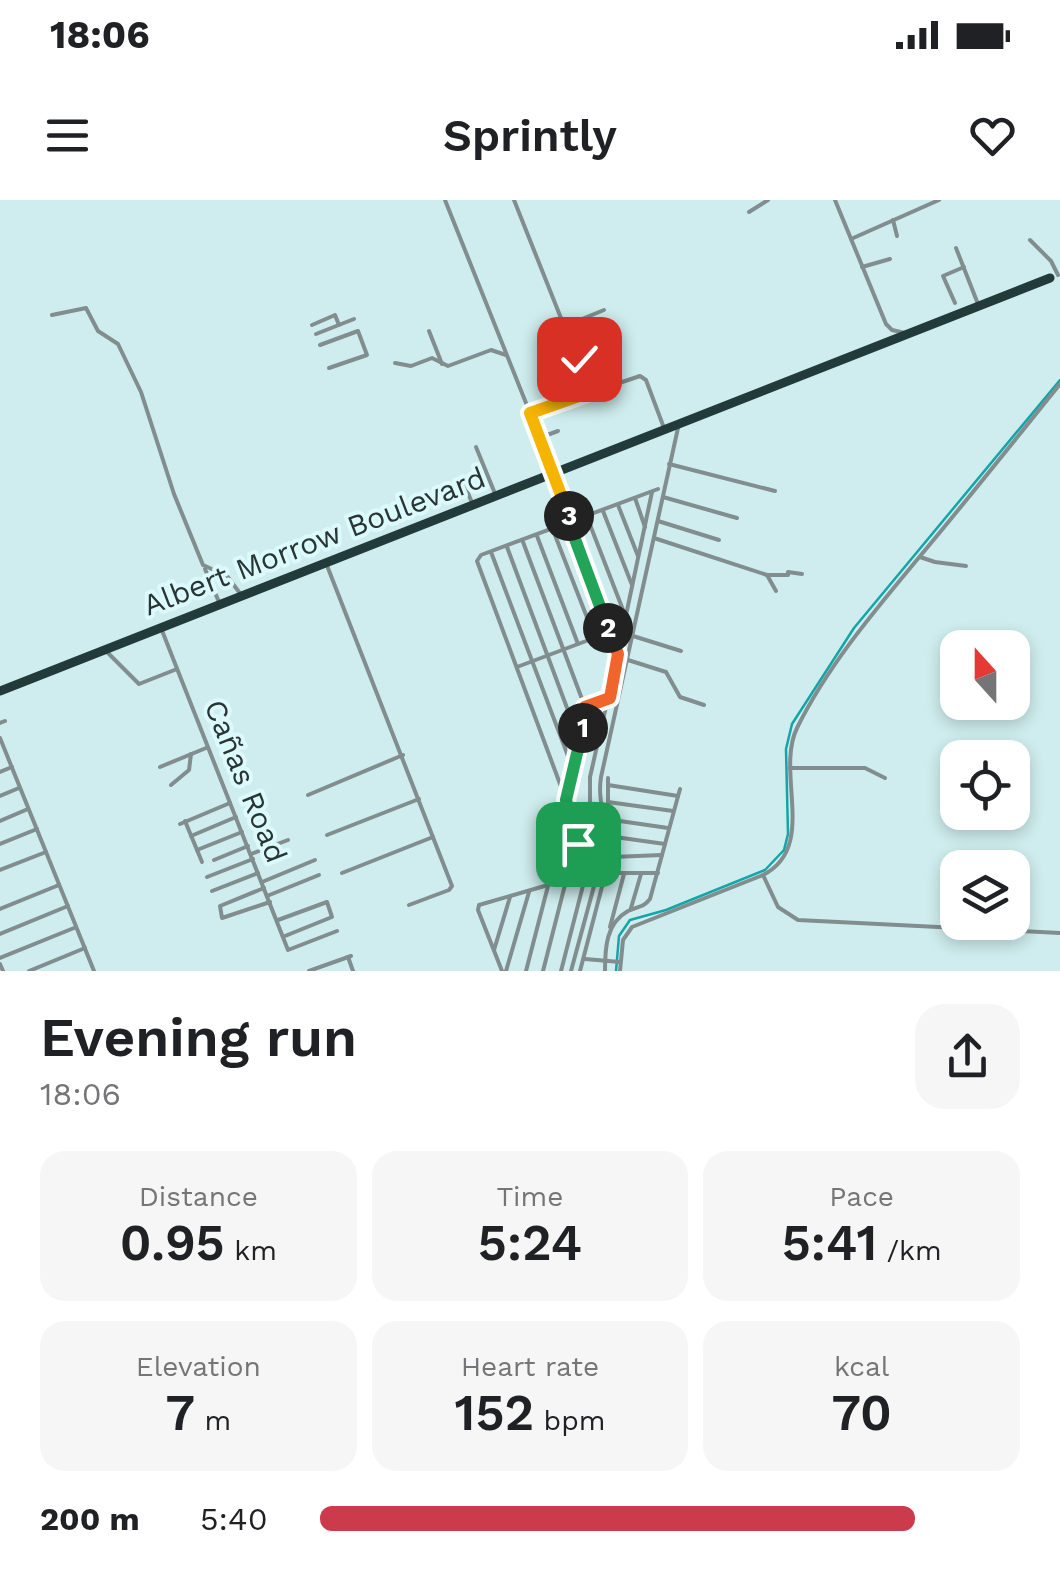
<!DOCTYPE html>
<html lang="en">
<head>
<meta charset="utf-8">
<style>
  :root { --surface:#fff; --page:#f6f6f6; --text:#202124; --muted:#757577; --accent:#cb3b4b }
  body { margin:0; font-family:"Work Sans",sans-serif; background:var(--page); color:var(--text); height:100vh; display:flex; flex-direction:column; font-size:38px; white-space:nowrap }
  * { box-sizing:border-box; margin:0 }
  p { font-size:32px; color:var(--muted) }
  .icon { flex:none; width:55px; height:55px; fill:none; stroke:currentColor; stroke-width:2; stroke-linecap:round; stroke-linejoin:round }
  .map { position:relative; height:771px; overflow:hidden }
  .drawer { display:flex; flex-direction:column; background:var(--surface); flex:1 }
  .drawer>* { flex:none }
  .needle { width:65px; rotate:339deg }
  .tools { position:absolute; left:940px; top:430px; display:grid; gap:20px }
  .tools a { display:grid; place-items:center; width:90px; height:90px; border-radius:20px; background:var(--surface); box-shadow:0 5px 15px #0003; font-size:50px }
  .pin { position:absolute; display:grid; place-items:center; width:85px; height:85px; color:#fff; margin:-42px; border-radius:20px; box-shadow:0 5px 15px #0006 }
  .km { position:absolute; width:50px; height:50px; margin:-25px; border-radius:50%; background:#222; color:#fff; font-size:28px; line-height:50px; text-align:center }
  .round { display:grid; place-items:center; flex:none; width:105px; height:105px; border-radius:30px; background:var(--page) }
  .summary { display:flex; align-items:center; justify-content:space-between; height:170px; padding:0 40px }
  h1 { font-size:55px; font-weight:600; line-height:75px }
  .stats { display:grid; grid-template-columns:repeat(3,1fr); gap:15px; height:170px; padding:10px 40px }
  .stats div { display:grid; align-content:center; border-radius:25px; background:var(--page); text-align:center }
  .stats b { font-size:50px; font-weight:600 }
  .stats small { font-size:28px; font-weight:400 }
  .stats p { font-size:28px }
  ul { padding:0 40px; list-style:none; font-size:32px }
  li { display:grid; grid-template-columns:160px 120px 1fr; align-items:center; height:75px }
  li i { height:25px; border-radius:12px; background:var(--accent) }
  .status { display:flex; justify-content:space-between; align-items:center; height:70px; padding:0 50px; background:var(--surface); direction:ltr }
  .status svg { height:28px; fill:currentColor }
  header { display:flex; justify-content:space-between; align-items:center; height:130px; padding:0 40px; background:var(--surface); font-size:45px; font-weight:600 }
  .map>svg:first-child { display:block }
</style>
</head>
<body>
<div class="status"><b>18:06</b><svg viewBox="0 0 49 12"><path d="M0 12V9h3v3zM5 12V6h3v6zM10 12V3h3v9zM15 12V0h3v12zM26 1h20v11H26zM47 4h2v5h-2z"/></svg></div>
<header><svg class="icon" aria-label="menu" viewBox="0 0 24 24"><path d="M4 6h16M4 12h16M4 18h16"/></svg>Sprintly<svg class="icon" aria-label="heart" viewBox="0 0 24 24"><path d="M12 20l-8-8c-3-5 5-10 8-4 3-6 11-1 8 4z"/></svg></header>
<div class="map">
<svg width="1060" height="771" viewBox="0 0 1060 771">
  <rect width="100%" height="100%" fill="#cfedee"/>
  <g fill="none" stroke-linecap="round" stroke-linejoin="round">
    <path stroke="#12a5aa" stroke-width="2.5" d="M616,771L619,736L630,720L666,710L765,670L784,650L788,634L786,549L792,524L854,428L1060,180"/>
    <g stroke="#818d8e" stroke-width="4">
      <path d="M445,0L536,228L618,454L590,577V601L597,635L585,671"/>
      <path d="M514,0L590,191"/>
      <path d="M835,0L886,124L892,130L905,133"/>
      <path d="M749,12L768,0"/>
      <path d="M893,20L897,36"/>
      <path d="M851,39L939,0"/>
      <path d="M1030,40L1051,61L1058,75"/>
      <path d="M956,48L978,104"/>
      <path d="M862,67L890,59"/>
      <path d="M955,103L943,76L964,67"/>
      <path d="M52,115L86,108L98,131L118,144L141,192L174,294L203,365L227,376L242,396"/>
      <path d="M312,125L335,115L339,125"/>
      <path d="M565,126L604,110"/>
      <path d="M429,131L442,164"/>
      <path d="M316,134L354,119"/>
      <path d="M320,145L358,131L367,155L329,168"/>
      <path d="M559,151L577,195"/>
      <path d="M579,159L619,143"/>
      <path d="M395,163L411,166L432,158L448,166L491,150L506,155"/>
      <path d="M548,187L555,204"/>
      <path d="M531,213L640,176L646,180L664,228"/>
      <path d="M539,238L558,231"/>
      <path d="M476,247L496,296"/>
      <path d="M669,264L775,291"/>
      <path d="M548,276L566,324L572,331"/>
      <path d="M465,286L473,305"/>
      <path d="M663,297L737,318"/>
      <path d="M635,298L645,327"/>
      <path d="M618,305L638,356"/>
      <path d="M603,311L632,385"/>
      <path d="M587,317L625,415"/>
      <path d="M658,321L719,340"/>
      <path d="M553,330L595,438"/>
      <path d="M537,336L578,444"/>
      <path d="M654,338L767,375H788V372L802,374"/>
      <path d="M523,342L585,507L567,599"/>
      <path d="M507,347L579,540"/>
      <path d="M491,352L574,572"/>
      <path d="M920,357L935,362L966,366"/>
      <path d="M326,363L452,686L449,690L409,705"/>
      <path d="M205,369L219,402"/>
      <path d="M767,375L776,391"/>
      <path d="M161,428L288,750L337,731"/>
      <path d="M633,436L681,451"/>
      <path d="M105,450L139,484L177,469"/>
      <path d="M618,453L652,292"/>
      <path d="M628,460L666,472L680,497L704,505"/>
      <path d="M517,467L610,432"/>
      <path d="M585,507L609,498"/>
      <path d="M0,523L5,521"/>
      <path d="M0,538L94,771"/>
      <path d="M160,567L206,548"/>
      <path d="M790,568H865L885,578"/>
      <path d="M0,572L12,567"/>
      <path d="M171,585L189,570L191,554"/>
      <path d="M608,585L678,596"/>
      <path d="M308,595L403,555"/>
      <path d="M0,596L19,588"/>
      <path d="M608,602L673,611"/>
      <path d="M613,620L668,628"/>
      <path d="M0,621L28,609"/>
      <path d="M185,621L202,662"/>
      <path d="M180,624L230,603"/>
      <path d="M327,635L419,599"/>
      <path d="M191,636L236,617"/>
      <path d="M615,637L665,644"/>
      <path d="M0,644L37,629"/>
      <path d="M197,650L242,632"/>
      <path d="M251,654L288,640"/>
      <path d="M612,657L662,655"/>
      <path d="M214,660L248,646"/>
      <path d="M0,670L46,652"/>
      <path d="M342,673L433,637"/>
      <path d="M607,673H658"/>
      <path d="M763,675L778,707L798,720L1060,733"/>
      <path d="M207,677L253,659"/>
      <path d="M262,682L315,660"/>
      <path d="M264,688L220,706L222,718L270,702"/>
      <path d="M212,691L258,673"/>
      <path d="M267,696L319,675"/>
      <path d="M631,708L641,674"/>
      <path d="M0,709L59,685"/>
      <path d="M278,720L327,702L332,717L285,736"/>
      <path d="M610,727L624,674"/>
      <path d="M0,734L68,706"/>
      <path d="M494,750L510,697"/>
      <path d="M348,757L353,771"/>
      <path d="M0,758L74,728"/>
      <path d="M585,759L620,762"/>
      <path d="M0,764L3,771"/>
      <path d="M29,771L85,748"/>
      <path d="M309,771L351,756"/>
      <path d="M502,771L478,710L479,705L586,674"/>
      <path d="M506,771L529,692"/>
      <path d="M526,771L548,686"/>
      <path d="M543,771L566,681"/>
      <path d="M561,771L586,674L566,600L477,361L481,355L658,289"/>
      <path d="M571,771L606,642C607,618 597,602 601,577L678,228"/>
      <path d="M580,771L615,637L608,602V578"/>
      <path d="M605,771C605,748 606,723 628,711C638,706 643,708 650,699L680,589"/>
      <path d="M620,771L623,740L632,727L763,675C818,647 775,573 797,528C828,465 876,409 921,355C968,299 1014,241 1060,184"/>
    </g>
    <path stroke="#223a3a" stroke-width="9" d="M0,491L1050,78"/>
  </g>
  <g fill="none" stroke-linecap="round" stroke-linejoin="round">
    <g stroke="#fff" stroke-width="20">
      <path id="split-1" d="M578,644L566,600L583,528"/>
    </g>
    <g stroke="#fff" stroke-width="20">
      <path id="split-2" d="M583,528L585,507L610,498L618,454L608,428"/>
    </g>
    <g stroke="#fff" stroke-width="20">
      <path id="split-3" d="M569,316L572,331L608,428"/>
    </g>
    <g stroke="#fff" stroke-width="20">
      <path id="split-4" d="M539,210L530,213L569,316"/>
    </g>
    <g stroke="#fff" stroke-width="20">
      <path id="split-5" d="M539,210L590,192L579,159"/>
    </g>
    <use href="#split-1" stroke="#22a559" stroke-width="12"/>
    <use href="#split-2" stroke="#f0652b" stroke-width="12"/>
    <use href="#split-3" stroke="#22a559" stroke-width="12"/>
    <use href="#split-4" stroke="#f5b400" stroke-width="12"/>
    <use href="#split-5" stroke="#f5b400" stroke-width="12"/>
  </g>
  <g text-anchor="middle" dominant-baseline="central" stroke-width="8" stroke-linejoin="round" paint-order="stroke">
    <g font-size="30" fill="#293535" stroke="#dcfafb">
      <text transform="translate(314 341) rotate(-21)">Albert Morrow Boulevard</text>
      <text transform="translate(246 581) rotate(68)">Cañas Road</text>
    </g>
  </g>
</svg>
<div class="tools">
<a><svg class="needle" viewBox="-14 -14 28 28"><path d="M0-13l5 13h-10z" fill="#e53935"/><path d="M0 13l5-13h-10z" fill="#757577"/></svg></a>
<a><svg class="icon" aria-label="locate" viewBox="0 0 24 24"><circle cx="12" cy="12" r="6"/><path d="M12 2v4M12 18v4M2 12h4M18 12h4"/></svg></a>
<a><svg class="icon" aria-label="layers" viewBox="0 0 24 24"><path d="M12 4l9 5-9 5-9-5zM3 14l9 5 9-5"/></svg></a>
</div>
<div class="pin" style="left:578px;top:644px;background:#1e9e55"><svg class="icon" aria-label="arrive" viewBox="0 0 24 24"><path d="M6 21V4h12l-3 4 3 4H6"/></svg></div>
<div class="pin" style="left:579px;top:159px;background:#d93025"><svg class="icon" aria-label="check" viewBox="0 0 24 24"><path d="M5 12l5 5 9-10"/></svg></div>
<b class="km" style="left:583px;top:528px">1</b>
<b class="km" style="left:608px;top:428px">2</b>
<b class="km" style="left:569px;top:316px">3</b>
</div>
<section class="drawer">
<div class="summary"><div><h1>Evening run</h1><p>18:06</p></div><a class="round"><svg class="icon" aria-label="share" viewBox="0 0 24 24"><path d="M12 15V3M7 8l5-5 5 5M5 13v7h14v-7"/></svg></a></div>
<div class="stats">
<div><p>Distance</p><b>0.95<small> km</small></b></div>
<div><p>Time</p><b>5:24</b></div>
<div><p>Pace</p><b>5:41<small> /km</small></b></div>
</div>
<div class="stats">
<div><p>Elevation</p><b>7<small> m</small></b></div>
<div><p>Heart rate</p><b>152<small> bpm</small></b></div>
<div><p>kcal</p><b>70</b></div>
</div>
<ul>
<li><b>200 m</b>5:40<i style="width:85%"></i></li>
</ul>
</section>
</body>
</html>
